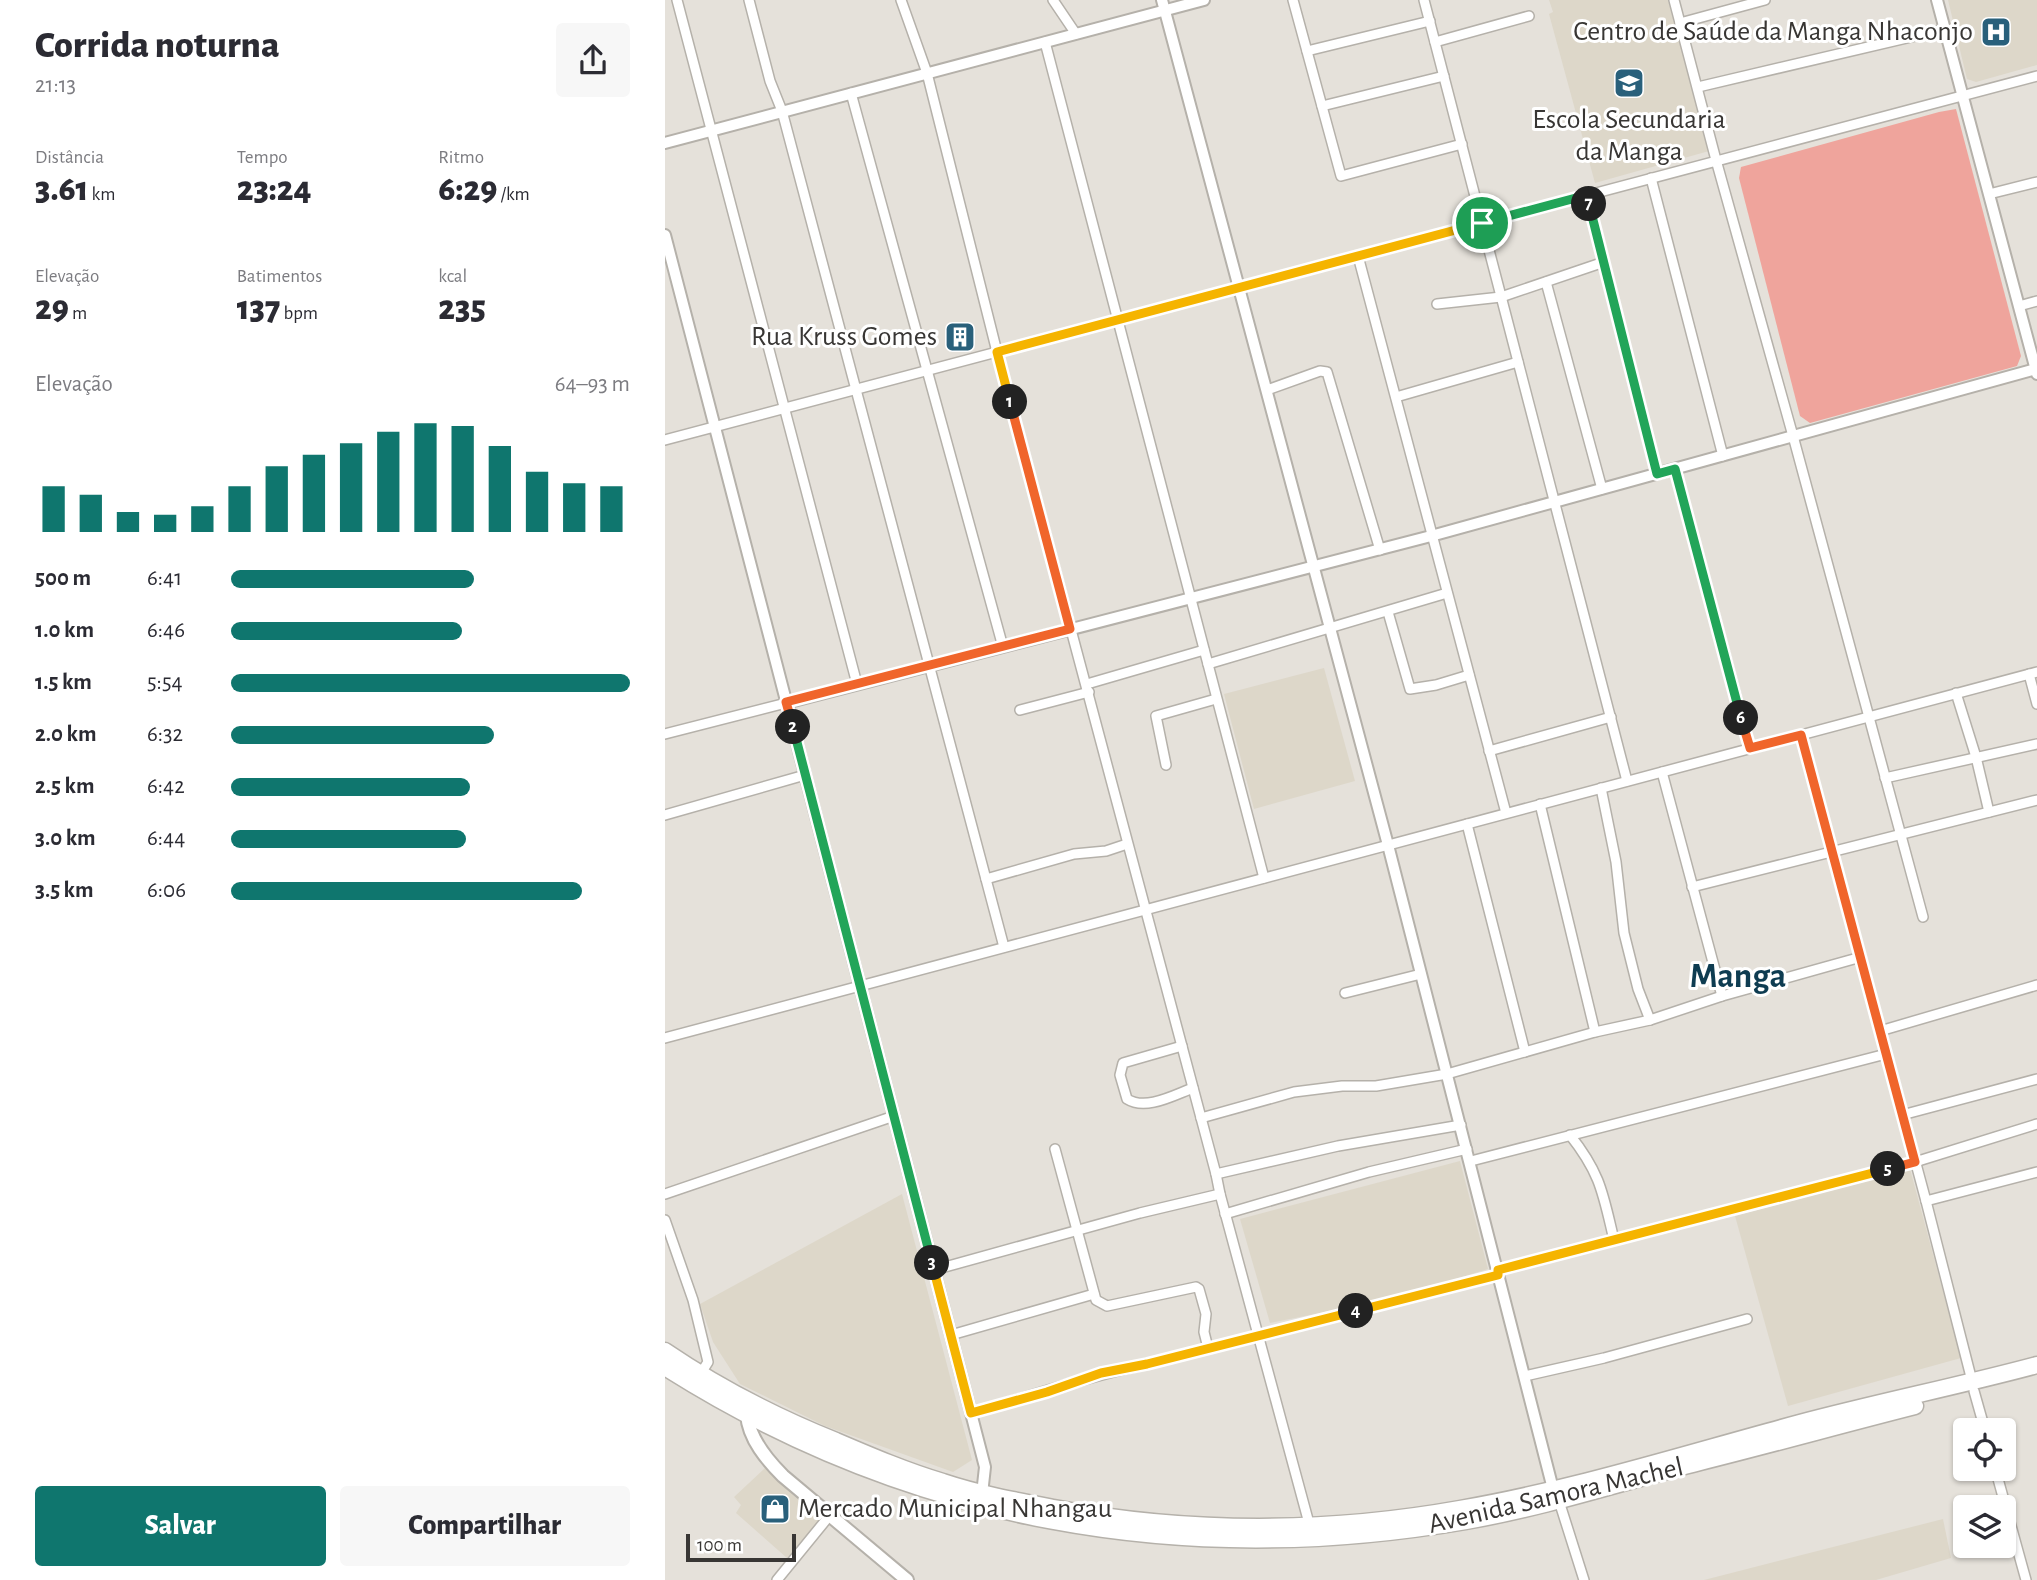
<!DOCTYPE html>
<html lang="pt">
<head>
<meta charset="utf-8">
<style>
  :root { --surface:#fff; --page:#f7f7f7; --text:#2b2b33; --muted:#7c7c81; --accent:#0f766e }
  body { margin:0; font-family:"Alegreya Sans",sans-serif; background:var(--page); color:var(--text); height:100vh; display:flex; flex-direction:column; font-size:26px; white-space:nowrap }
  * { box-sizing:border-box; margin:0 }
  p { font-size:23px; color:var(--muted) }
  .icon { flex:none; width:38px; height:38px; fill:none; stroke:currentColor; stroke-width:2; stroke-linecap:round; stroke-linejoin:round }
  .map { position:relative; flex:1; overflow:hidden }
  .sheet { display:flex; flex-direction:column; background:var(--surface); width:665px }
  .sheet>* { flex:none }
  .tools { position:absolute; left:1288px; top:1418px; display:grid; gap:14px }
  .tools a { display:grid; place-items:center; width:63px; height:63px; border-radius:7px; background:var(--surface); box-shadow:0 2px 5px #0004; font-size:35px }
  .scale { position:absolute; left:21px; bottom:18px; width:110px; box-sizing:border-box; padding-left:7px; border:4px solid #383634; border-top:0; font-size:19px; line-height:24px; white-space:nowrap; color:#383634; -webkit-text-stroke:5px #fff; paint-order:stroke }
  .pin { position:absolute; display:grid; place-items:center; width:60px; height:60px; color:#fff; margin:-30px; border:4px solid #fff; border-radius:50%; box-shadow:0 2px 7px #0007 }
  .km { position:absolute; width:35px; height:35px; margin:-18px; border-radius:50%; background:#222; color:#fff; font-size:19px; line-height:35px; text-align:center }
  .round { display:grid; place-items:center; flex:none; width:74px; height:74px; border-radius:7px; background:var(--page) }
  .summary { display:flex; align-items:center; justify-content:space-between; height:119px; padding:0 35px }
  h1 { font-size:38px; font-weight:800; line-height:52px }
  .figures { display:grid; grid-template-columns:repeat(3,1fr); gap:10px; height:119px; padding:7px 35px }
  .figures div { display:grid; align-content:center }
  .figures b { font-size:35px; font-weight:800 }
  .figures small { font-size:19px; font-weight:400 }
  .figures p { font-size:19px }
  .chart { height:196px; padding:14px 35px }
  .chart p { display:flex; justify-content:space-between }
  .chart svg { width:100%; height:126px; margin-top:7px; stroke:var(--accent); stroke-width:6 }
  .primary-button { display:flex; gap:14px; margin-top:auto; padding:14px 35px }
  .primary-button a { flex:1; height:80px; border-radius:7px; background:var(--accent); color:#fff; font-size:28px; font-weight:800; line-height:80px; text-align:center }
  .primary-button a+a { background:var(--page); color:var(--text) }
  ul { padding:0 35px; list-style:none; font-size:23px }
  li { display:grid; grid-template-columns:112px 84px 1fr; align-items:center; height:52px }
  li i { height:18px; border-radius:9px; background:var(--accent) }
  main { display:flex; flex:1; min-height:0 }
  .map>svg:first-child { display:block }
</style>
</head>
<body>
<main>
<section class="sheet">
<div class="summary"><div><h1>Corrida noturna</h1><p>21:13</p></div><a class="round"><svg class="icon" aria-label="share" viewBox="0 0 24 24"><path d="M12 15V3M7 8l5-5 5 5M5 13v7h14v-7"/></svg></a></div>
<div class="figures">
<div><p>Distância</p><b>3.61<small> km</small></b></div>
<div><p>Tempo</p><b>23:24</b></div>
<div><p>Ritmo</p><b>6:29<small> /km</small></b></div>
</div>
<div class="figures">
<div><p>Elevação</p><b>29<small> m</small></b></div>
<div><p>Batimentos</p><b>137<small> bpm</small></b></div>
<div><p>kcal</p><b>235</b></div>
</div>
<div class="chart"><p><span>Elevação</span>64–93 m</p>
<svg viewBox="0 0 160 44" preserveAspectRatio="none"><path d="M5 44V28M15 44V31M25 44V37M35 44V38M45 44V35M55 44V28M65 44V21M75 44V17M85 44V13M95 44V9M105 44V6M115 44V7M125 44V14M135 44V23M145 44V27M155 44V28"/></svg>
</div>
<ul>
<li><b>500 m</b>6:41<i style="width:61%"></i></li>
<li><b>1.0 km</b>6:46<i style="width:58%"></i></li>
<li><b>1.5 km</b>5:54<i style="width:100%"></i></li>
<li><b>2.0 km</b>6:32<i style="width:66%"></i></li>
<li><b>2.5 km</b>6:42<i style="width:60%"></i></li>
<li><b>3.0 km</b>6:44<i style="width:59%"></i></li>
<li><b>3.5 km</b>6:06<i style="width:88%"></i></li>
</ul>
<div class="primary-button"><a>Salvar</a><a>Compartilhar</a></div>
</section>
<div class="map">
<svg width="1372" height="1580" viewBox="0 0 1372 1580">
  <rect width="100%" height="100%" fill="#e5e1da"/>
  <g fill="#ddd7c9">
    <path d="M884,0H1003L1044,151L930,183L884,14L888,12Z"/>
    <path d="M1283,0H1372V65L1311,82L1302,79Z"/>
    <path d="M659,668L690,781L589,809L559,694Z"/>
    <path d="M795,1161L823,1269L729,1298L605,1323L575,1219Z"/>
    <path d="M1245,1169L1296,1358L1123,1406L1070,1216Z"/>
    <path d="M237,1194L307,1460L288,1472L160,1426L75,1384L48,1342L35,1304Z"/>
    <path d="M100,1468L158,1519L122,1558L71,1513L76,1505L69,1497Z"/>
    <path d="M1278,1519L1286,1558L1211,1580H1039Z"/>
  </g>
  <path fill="#efa49c" d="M1291,109L1356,356L1352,366L1145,423L1135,416L1074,178L1076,167L1274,112Z"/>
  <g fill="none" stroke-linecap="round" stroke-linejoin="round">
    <g stroke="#b5b1aa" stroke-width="12">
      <g id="minor">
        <path d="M12,0L192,684"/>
        <path d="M84,0L105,81L117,111L339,947"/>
        <path d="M236,0L262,73L332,352L551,1174L555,1194L645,1527"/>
        <path d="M388,0L411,34"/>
        <path d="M628,0L676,176L797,144"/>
        <path d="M759,0L962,781"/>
        <path d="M1009,0L1051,160L1128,436L1258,917"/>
        <path d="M1015,23L1100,0"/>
        <path d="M380,42L599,878"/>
        <path d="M770,42L864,16"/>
        <path d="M642,51L765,21"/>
        <path d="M1033,87L1280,29"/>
        <path d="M186,93L338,647"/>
        <path d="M657,106L779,76"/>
        <path d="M986,178L1058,456"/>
        <path d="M1324,194L1372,182"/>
        <path d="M922,195L992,474"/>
        <path d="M693,256L841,813"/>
        <path d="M881,282L937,489"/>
        <path d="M772,304L836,297L939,262"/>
        <path d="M1354,306L1372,301"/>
        <path d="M602,390L655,371L662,372L715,550"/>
        <path d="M731,397L853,362"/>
        <path d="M0,440L1372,76"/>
        <path d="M1010,469L1085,748"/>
        <path d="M723,612L745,689L771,685L804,675"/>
        <path d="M543,664L782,593"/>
        <path d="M1364,674L1372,704"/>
        <path d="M422,684L539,650"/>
        <path d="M1291,693L1311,757L1324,812"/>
        <path d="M355,710L424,692"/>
        <path d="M0,734L121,703"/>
        <path d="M1136,735L1261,1201L1307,1381"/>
        <path d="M824,751L946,717"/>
        <path d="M501,765L491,716L551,699"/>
        <path d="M997,772L1057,996"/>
        <path d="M1220,778L1372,744"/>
        <path d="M936,788L951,862L959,933L973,989L985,1020"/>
        <path d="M875,804L930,1032"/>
        <path d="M0,815L140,775"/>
        <path d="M802,824L860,1052"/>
        <path d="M321,879L409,854L441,851L462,844"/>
        <path d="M1027,887L1372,800"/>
        <path d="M680,993L756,974"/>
        <path d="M1215,1031L1372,985"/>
        <path d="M0,1038L1372,672"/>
        <path d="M517,1046L458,1063L455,1075L462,1099C481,1111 509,1095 528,1088"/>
        <path d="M1237,1115L1372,1079"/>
        <path d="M536,1118L629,1092L677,1086H711L782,1074L930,1032L985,1020L1057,996L1196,957"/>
        <path d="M905,1135C936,1174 938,1194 949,1240"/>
        <path d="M390,1149L431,1300L442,1306L531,1287L534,1289L541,1314L539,1332L543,1348"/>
        <path d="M806,1161L1221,1054"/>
        <path d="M551,1174L673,1146L796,1125"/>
        <path d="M0,1194L229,1116"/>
        <path d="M1261,1201L1372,1172"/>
        <path d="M560,1214L704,1172L802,1149"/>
        <path d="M0,1220L28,1300L43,1362L36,1373"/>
        <path d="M269,1270L475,1213L555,1194"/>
        <path d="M833,1270L1250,1162L1372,1124"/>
        <path d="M286,1335L429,1294"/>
        <path d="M860,1376L939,1358L1082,1319"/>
        <path d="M1309,1391L1320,1430"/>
        <path d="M306,1413C365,1397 422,1376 482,1364L833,1275"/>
        <path d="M1330,1468L1361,1580"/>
        <path d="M894,1501L919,1580"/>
        <path d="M112,1580L165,1515"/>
      </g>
    </g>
    <g stroke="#b5b1aa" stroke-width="14">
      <g id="tertiary">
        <path d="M497,0L723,845L888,1489"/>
        <path d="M1272,0L1372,374"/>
        <path d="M0,143L539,0"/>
        <path d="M0,235L306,1413L320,1467L317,1494"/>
        <path d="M121,703L766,536L1371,369"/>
      </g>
    </g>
    <g stroke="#b5b1aa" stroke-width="16">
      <path id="secondary" d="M82,1415C84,1439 102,1460 118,1476L242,1580"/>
    </g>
    <g stroke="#b5b1aa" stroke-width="19">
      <g id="trunk">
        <path d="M0,1351C53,1387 111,1417 171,1441C206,1456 241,1471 278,1482C314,1494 352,1501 389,1508C524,1533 660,1533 795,1509C910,1489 1023,1453 1135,1423C1214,1402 1294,1386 1372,1365"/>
        <path d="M0,1367C244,1522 517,1570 801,1521C881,1507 957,1482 1035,1462C1107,1444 1179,1424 1250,1406"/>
      </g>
    </g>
    <use href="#minor" stroke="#fff" stroke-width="9"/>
    <use href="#tertiary" stroke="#fff" stroke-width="10"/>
    <use href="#secondary" stroke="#fff" stroke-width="12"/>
    <use href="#trunk" stroke="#fff" stroke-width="16"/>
  </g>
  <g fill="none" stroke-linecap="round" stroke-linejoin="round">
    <g stroke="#fff" stroke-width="14">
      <path id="split-1" d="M345,402L332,352L817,223"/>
    </g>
    <g stroke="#fff" stroke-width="14">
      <path id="split-2" d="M128,727L121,702L405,629L345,402"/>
    </g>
    <g stroke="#fff" stroke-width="14">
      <path id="split-3" d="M128,727L267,1263"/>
    </g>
    <g stroke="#fff" stroke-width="14">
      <path id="split-4" d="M267,1263L306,1413L382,1392L436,1373L482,1364L691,1311"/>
    </g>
    <g stroke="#fff" stroke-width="14">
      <path id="split-5" d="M691,1311L833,1275V1270L1223,1169"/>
    </g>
    <g stroke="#fff" stroke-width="14">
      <path id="split-6" d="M1076,718L1085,748L1136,735L1250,1162L1223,1169"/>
    </g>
    <g stroke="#fff" stroke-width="14">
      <path id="split-7" d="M924,204L992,474L1010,469L1076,718"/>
    </g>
    <g stroke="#fff" stroke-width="14">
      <path id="split-8" d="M817,223L922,195L924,204"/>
    </g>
    <use href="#split-1" stroke="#f5b400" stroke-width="9"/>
    <use href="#split-2" stroke="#f0652b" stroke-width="9"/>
    <use href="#split-3" stroke="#22a559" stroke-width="9"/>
    <use href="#split-4" stroke="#f5b400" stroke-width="9"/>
    <use href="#split-5" stroke="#f5b400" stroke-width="9"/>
    <use href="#split-6" stroke="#f0652b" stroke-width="9"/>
    <use href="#split-7" stroke="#22a559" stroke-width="9"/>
    <use href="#split-8" stroke="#22a559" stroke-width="9"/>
  </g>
  <defs>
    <g id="hospital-square" transform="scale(1.575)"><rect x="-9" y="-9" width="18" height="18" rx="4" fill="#29607b" stroke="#fff"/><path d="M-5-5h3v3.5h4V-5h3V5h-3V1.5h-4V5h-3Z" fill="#fff"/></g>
    <g id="school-square" transform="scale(1.575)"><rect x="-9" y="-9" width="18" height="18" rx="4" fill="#29607b" stroke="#fff"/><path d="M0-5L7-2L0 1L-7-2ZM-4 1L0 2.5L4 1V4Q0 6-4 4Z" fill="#fff"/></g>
    <g id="building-square" transform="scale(1.575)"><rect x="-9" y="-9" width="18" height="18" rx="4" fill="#29607b" stroke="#fff"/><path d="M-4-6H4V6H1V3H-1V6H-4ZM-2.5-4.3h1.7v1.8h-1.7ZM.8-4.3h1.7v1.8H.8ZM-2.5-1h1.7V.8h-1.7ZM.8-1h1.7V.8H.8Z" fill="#fff"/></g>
    <g id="shop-square" transform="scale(1.575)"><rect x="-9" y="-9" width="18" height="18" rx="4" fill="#29607b" stroke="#fff"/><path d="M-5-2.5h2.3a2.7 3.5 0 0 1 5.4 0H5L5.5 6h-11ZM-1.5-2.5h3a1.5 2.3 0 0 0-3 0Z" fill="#fff"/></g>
  </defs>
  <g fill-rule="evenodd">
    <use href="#hospital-square" x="1331" y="32"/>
    <use href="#school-square" x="964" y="83"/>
    <use href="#building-square" x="295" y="337"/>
    <use href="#shop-square" x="110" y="1509"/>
  </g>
  <g text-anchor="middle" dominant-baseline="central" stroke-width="6" stroke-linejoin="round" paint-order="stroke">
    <g font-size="28" fill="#383634" stroke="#fff" text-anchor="end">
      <text x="1308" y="32">Centro de Saúde da Manga Nhaconjo</text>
      <text x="964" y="120" text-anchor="middle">Escola Secundaria<tspan x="964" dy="32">da Manga</tspan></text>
      <text x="272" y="337">Rua Kruss Gomes</text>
      <text x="133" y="1509" text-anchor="start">Mercado Municipal Nhangau</text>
    </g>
    <g font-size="28" fill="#383634" stroke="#fff">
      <text transform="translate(891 1496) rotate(-13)">Avenida Samora Machel</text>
    </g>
    <g font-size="35" font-weight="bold" fill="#0e3c51" stroke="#fff">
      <text x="1073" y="976">Manga</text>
    </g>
  </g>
</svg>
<div class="tools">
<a><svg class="icon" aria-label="locate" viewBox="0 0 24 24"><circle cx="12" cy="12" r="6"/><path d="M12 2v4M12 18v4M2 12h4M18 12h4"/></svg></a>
<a><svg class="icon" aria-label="layers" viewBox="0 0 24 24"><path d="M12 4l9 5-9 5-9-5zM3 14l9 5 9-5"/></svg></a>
</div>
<div class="scale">100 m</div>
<div class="pin" style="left:817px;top:223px;background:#1e9e55"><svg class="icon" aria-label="arrive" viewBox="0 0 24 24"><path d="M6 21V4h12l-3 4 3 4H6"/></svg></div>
<b class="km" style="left:345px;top:402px">1</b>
<b class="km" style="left:128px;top:727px">2</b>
<b class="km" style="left:267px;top:1263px">3</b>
<b class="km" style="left:691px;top:1311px">4</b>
<b class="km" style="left:1223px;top:1169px">5</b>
<b class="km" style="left:1076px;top:718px">6</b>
<b class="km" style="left:924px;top:204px">7</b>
</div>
</main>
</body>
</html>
